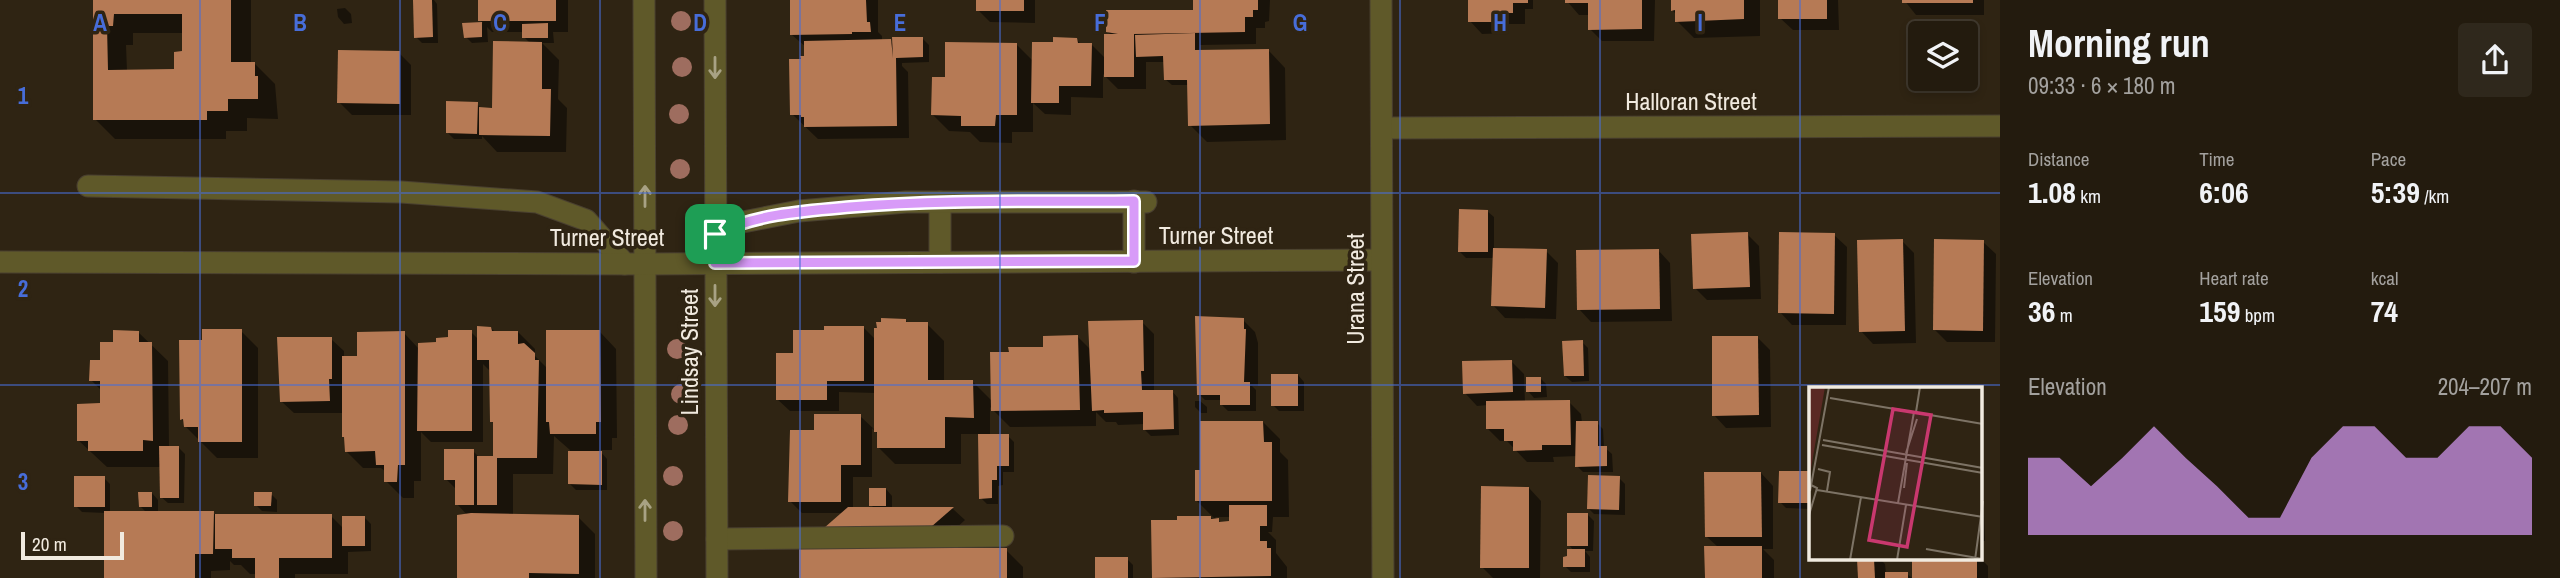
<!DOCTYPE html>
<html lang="en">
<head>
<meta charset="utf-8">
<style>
  :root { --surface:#231b0e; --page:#2f281c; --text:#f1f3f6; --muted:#a3a19e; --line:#40392e; --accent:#d89bf8 }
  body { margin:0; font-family:"Archivo Narrow",sans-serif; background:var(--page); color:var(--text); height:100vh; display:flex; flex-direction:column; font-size:26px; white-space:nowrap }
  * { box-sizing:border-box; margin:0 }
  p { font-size:23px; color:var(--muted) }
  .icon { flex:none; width:38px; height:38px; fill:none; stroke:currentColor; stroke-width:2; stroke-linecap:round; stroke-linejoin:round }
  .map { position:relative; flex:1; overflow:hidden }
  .panel { display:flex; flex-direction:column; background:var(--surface); width:560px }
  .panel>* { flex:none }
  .buttons { position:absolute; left:1908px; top:21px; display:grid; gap:14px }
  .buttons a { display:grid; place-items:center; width:70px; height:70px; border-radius:7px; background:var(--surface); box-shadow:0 4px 10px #0003,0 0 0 2px var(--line); font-size:35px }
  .scale { position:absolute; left:21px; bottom:18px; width:103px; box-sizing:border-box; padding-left:7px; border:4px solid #f1eadf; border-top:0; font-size:19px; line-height:24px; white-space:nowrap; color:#f1eadf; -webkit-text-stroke:5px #2f2413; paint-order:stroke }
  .pin { position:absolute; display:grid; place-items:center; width:60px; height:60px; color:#fff; margin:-30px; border-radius:14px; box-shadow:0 4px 10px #0006 }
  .round { display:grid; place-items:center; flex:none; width:74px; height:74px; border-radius:7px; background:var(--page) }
  .summary { display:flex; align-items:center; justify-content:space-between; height:119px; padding:0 28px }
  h1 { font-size:38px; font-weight:700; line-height:52px }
  .metrics { display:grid; grid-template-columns:repeat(3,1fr); gap:10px; height:119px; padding:7px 28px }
  .metrics div { display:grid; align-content:center }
  .metrics b { font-size:30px; font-weight:700 }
  .metrics small { font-size:19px; font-weight:400 }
  .metrics p { font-size:19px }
  .chart { height:196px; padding:14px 28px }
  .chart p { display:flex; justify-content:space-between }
  .chart svg { width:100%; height:126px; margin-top:7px; fill:var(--accent); opacity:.7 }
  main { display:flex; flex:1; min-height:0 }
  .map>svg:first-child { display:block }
</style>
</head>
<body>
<main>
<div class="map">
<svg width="2000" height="578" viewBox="0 0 2000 578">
  <rect width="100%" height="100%" fill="#2f2413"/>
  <g fill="#0007" fill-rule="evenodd">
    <path d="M95,0H251V64H255L275,84L278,119L247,118V131H226V139H115L95,119ZM133,33H184V53L176,71H127L126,45H133Z"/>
    <path d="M415,0H434L437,4L438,43H422L416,37Z"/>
    <path d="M480,0H568V32H553L554,43H542L559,60L558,99L567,108L566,152H497L482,136V139H454L447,132L477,104L482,109H494L530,43L524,37V32H492L487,27L488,42L472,43L466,37L464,25L483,23L480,20Z"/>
    <path d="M791,0H878V32L882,36V41H890L894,45L923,39L929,45V62L902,63V66L908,72L909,138L818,139L792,114L803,61L806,57V47L792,35Z"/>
    <path d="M978,0H1035V23L990,22L978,10Z"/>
    <path d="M1194,0H1270L1269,21L1265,22V28H1256V44L1200,45V51H1269L1285,68L1286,140L1207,142L1190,125L1189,85H1172L1165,79V62H1146V89H1118L1103,74V98L1071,97V115L1045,114L1033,103V132H1012V143L980,142L970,132L949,131L933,115L947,79L1017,45L1033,61L1055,44L1076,39L1082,45L1091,44L1106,59L1112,36L1108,32L1195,12Z"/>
    <path d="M1469,0H1533V9H1525V24H1508V33L1482,34L1470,21Z"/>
    <path d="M1566,0H1655L1654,41H1602L1590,29V15H1579Z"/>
    <path d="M1672,0H1760V36L1694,38L1677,21L1676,14L1672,10Z"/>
    <path d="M1780,0H1838L1839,30H1793L1780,18Z"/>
    <path d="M1904,0H1984V15H1916Z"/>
    <path d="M345,8L351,14L352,23L344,24L338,17L337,9Z"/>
    <path d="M399,53L411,65V115H352L339,102Z"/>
    <path d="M1487,211L1494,217V249L1546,251L1558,263L1556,319L1505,318L1493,305L1495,258H1466L1460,252Z"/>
    <path d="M1747,234L1759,246L1761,299L1707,300L1695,288Z"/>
    <path d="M1834,235L1847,247L1846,325H1792L1780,312Z"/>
    <path d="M1902,241L1914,253L1916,343L1873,344L1861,331Z"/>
    <path d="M1983,242L1996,254L1995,342H1947L1935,330Z"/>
    <path d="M1658,250L1670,263L1672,321L1591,322L1579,309Z"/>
    <path d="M905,320L909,324H927L944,341V382H973L993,402L1011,354L1045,348L1078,337L1091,350L1142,322L1154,334V392L1172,391L1178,398L1179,435L1151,436L1145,430V424L1118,425L1116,422H1106L1096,412V426L1010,427L990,407V436H1008L1014,442V472H1003V485L998,486V504H987L981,498L980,434H961V464H895L878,447V434L872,428V477H853V509H875L871,505L886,489L892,496V509H953L965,520L944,539L844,513H802L790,501L816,432L860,416L876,431V393L839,392V411H790L777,399L794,355L864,328L876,340Z"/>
    <path d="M1243,320L1255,332L1258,343V386H1252L1256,390V411H1228L1222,405V400H1205L1199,394Z"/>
    <path d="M491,328L495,332H518L535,349V356L548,369L600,332L616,349L617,438H612V450H599L607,459V490H576L570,484V450L554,436L553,474H513V517H578L595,534V578H459L469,517L457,504V490L446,479L473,451L479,457H495V424L491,421V372L483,364V442H431L421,432V481H414V498H403L386,481V472L381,468H363L346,451L344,413H294L281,401L331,339L344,351V358L359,357L404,333L419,349L471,332L479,340Z"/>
    <path d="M241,331L258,348V458H217L185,426L182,419L203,342Z"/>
    <path d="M138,332L168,361L169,448L178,447L185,454L184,503H168L161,497V467H107L78,440L102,405V391L91,380L102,362L115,344Z"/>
    <path d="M1758,338L1770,350L1771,427L1726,428L1714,415Z"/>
    <path d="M1582,342L1588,348L1589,381L1572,382L1565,376Z"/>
    <path d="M1512,362L1524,374L1525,403L1569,402L1581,414L1582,423H1597L1603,429L1604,447L1612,454L1613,472H1583L1577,466V456L1553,457L1554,462H1527L1507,441H1500L1488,429V405L1477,406L1465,393Z"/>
    <path d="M1298,375L1304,382V411H1279L1273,405Z"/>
    <path d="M1540,378L1546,384L1547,397L1534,398L1528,391Z"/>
    <path d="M1195,401H1200L1207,407V413H1201L1195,407Z"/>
    <path d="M1263,422L1280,439V452L1288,460L1289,517H1273L1272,532H1268L1276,540V553L1287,567V578H1153V522H1179V517L1214,518L1196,500L1202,472ZM1215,517H1230L1233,523H1221Z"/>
    <path d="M1761,473L1773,486V549H1763L1774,560V578H1706L1718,547L1707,537Z"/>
    <path d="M1809,473L1811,475V509L1786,508L1780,502Z"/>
    <path d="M104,478L110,484V513H147L140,506L152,493L158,500V513L331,516L344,529L364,517L371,524V551L348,552V574H295V578H256V574H250L241,565H234L230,561V570L211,571V578H106V513L82,512L76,506Z"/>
    <path d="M1619,478L1625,484V515L1594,514L1588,508Z"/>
    <path d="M1981,483L1983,486L1985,541H1981Z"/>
    <path d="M1529,488L1541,501L1540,578H1493L1482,567Z"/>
    <path d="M271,494L277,500V512L262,511L256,505Z"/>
    <path d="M1588,515L1594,521L1593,551H1585L1590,557V572H1571L1565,566L1574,551L1569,545Z"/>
    <path d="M1006,550L1023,567V578H801Z"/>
    <path d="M1127,559L1133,565V578H1097Z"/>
    <path d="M1859,559H1880L1885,564L1886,574H1907L1912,578H1859Z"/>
    <path d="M1914,559H1981L1988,566V578H1914Z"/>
  </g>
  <g fill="#b67a55" fill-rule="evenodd">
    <path d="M93,0H231V62H255V76H258V99H228V111H207V120H93ZM114,14H182V51L174,52V69L108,70L107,26H113Z"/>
    <path d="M413,0H432L433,37L414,38Z"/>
    <rect x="478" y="0" width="78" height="21"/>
    <path d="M790,0H866L867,22H870L871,32H852V34L790,35Z"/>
    <rect x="976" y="0" width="48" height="11"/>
    <path d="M1193,0H1258V10H1253V17H1245V32L1134,34V77H1104V34H1118L1106,32V10H1193Z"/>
    <path d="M1468,0H1528V3H1513V13H1497V22H1468Z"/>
    <path d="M1565,0H1642V29L1588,30V3H1565Z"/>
    <path d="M1671,0H1744V19L1675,22V10L1671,11Z"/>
    <rect x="1778" y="0" width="49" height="19"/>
    <rect x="1902" y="0" width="71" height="3"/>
    <path d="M482,22V37L464,38L462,23Z"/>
    <path d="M548,23V38H522V24Z"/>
    <path d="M1195,33V50L1269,49L1270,124L1188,126L1187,80H1164L1163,56L1136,57L1135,35Z"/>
    <path d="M892,37H923V57L896,58L897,126L804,127V117H801V115H790L789,59H801L800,56H804V41L891,39L893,58Z"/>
    <path d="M1053,37L1077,38L1078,43H1092L1091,86H1059V103H1031L1032,42H1053Z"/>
    <path d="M493,41L542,42V89H551L550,136L479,135V107L492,108Z"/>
    <path d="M945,42L1017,43V115H996L995,126H961V116L931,115L932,77H945Z"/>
    <path d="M338,50L400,51V104L337,103Z"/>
    <path d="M446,101L478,102L477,134L446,133Z"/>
    <path d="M1459,209L1488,210V252H1458Z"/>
    <path d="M1748,232L1750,287L1693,289L1691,234Z"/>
    <path d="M1779,232L1835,233L1834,314L1778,313Z"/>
    <path d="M1903,239L1905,331L1859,332L1857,240Z"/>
    <path d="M1934,239L1984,240L1983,331L1933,330Z"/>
    <path d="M1493,248L1547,249L1545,308L1491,306Z"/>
    <path d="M1659,249L1660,309L1577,310L1576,250Z"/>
    <path d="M1195,316L1244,318V329H1246L1244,382H1250V405H1220V395H1197Z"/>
    <path d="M881,318L906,319V322H928V380H973L974,418L945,417V448H877V432H874V328H877L876,322H881Z"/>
    <path d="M1143,320L1144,371H1141L1142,390H1173L1174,429L1143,430V412L1104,413V410L1092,411L1088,321Z"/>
    <path d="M477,326L491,327L492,331H518V344L524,343L535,353V360H539L537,458H497V505H477V456H493V422H490L489,360H477Z"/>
    <path d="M824,326H864V381H827V400H776V353H793V330H824Z"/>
    <path d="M202,329H242V442H198V427H184L183,419L180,420L179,340H202Z"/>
    <path d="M113,330L139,331V342H152L153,441L143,440V451H88V441H77V404L100,403V381H89L90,360H100V342H113Z"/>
    <path d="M448,330H472V431H417L418,343L436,342V338L448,337Z"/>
    <path d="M546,330H600L601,422H596V434H550L549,422H546Z"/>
    <path d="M405,331V465H398L397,482H384V465H376L375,451L345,452L344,437H342V356H357V332Z"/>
    <path d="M1078,335L1080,410L991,411L990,352H1009L1008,347H1043V336Z"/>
    <path d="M1712,336H1758L1759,415L1712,416Z"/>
    <path d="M277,337H332V379H329L330,401L280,402Z"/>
    <path d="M1583,340L1584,376H1564L1562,341Z"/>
    <path d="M1512,360L1513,392L1463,394L1462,361Z"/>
    <rect x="1271" y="374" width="27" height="32"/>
    <rect x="1526" y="377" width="15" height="15"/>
    <path d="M1570,400L1571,445H1542V450L1513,451V441H1504V429H1486V401Z"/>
    <path d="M814,414H861V465H841V502H788L790,430H814Z"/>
    <path d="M1200,421H1263L1264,442H1272V501H1195V470H1200Z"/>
    <path d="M1576,421H1598V446H1607V466L1575,467Z"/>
    <path d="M978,434H1009V466H997V480H992V498L979,499Z"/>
    <path d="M159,446H179V498H160Z"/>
    <path d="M444,449H474V505H455V480H444Z"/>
    <path d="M568,451H602V485L568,484Z"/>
    <path d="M1779,471H1810L1809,503H1778Z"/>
    <path d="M1704,472H1761L1762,537H1705Z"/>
    <path d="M1588,475L1620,476L1619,510L1587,509Z"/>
    <rect x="74" y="476" width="31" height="31"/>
    <path d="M1481,486L1529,487V568H1480Z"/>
    <rect x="869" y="488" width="17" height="18"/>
    <path d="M138,492H152V507H139Z"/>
    <path d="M254,492H272L271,506H254Z"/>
    <path d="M1229,505H1267V526H1260V541H1267V548H1271V576L1152,578L1151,520H1177V516H1211V519L1219,518V522L1229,521Z"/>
    <path d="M848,507H954L931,527L824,528Z"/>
    <path d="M104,511H214L213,554H195V578H104Z"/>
    <path d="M471,513L579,515V574L529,573V578H457V515Z"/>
    <rect x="1567" y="513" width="21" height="33"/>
    <path d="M215,514H332V558H279V578H255V558H232V549H215Z"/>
    <rect x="342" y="516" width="23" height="30"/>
    <path d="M1704,546H1762V578H1705Z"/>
    <rect x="799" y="548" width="208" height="30"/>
    <path d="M1567,549H1585V567H1563V557L1567,556Z"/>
    <rect x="1095" y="557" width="33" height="21"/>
    <path d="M1857,559H1874L1875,578H1858Z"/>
    <rect x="1912" y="559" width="65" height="19"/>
    <rect x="1885" y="572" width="23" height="6"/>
  </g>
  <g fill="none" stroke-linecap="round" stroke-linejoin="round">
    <g stroke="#4a4030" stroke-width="23">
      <g id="service">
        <path d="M88,186L401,192L537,202L586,220L625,264"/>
        <path d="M1134,201V262"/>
        <path d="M940,202V262"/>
        <path d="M715,234L738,223L799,211L906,202H1146"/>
        <path d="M717,539L1003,536"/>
      </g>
    </g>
    <g stroke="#4a4030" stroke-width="23">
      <g id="minor">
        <path d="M644,0L646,578"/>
        <path d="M715,0L717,578"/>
        <path d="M1382,128L2000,126"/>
        <path d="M0,262L645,264L1381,260"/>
      </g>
    </g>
    <g stroke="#4a4030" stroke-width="23">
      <path id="tertiary" d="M1381,0L1383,578"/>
    </g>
    <use href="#service" stroke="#5f5929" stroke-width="21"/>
    <use href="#minor" stroke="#5f5929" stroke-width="21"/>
    <use href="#tertiary" stroke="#5f5929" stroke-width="21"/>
  </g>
  <g fill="#9e6d5f">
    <circle cx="681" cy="21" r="10"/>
    <circle cx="682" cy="67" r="10"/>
    <circle cx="679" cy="114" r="10"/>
    <circle cx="680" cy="169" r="10"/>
    <circle cx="677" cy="349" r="10"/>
    <circle cx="681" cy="394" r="10"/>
    <circle cx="678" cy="425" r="10"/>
    <circle cx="673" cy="476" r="10"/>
    <circle cx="673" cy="531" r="10"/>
  </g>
  <defs><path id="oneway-shaft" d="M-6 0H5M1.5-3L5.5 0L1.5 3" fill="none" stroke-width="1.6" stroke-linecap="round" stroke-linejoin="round" transform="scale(1.75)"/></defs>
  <g stroke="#a8a284">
    <use href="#oneway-shaft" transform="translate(715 68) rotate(90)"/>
    <use href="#oneway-shaft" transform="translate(645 196) rotate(-90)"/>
    <use href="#oneway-shaft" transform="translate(715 296) rotate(90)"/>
    <use href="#oneway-shaft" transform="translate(645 510) rotate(-90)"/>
  </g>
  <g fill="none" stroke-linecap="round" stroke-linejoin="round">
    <g stroke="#fff" stroke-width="14">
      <path id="route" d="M1134,201V261L715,263V234C757,214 804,211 850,207C944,199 1039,202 1134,201Z"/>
    </g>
    <use href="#route" stroke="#d89bf8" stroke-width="9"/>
  </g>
  <path fill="none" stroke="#476dd9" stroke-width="2" stroke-opacity="0.55" d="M200,0V578M400,0V578M600,0V578M800,0V578M1000,0V578M1200,0V578M1400,0V578M1600,0V578M1800,0V578M0,193H2000M0,385H2000"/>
  <g text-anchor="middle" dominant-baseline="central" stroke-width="7" stroke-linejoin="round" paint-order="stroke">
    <g font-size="24" fill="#f1eadf" stroke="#2f2413">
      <text x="1691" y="101">Halloran Street</text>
      <text x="1216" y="235">Turner Street</text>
      <text x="607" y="237">Turner Street</text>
      <text transform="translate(1355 289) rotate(-90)">Urana Street</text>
      <text transform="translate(689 352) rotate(-90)">Lindsay Street</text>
    </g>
  </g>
  <g transform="translate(1809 387)">
    <rect width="173" height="173" fill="#2f2413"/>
    <path d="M0,0H16L0,93Z" fill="#5a2924"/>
    <path fill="none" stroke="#7d7365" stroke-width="2" d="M21,11L174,37M107,25L111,0M14,53L174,81M13,58L174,86M97,66L108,32M9,82L21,85L18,104M95,101L98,76M8,103L174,130M1,104L20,0M89,116L105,25M0,128L8,101L2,98M117,162L174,172M41,173L52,110M88,173L97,118M166,173L174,114"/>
    <path fill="#c9386f" fill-opacity="0.15" stroke="#c9386f" stroke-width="3.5" d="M84,22L122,28L98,160L60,153Z"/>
    <rect width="173" height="173" fill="none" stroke="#f1eadf" stroke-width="3.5"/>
  </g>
  <g font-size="23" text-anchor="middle" font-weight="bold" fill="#476dd9" stroke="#2f2413" stroke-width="7" stroke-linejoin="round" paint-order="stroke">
    <text x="100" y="31">A</text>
    <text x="300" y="31">B</text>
    <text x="500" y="31">C</text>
    <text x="700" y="31">D</text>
    <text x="900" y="31">E</text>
    <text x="1100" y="31">F</text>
    <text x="1300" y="31">G</text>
    <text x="1500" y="31">H</text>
    <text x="1700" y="31">I</text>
    <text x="23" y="104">1</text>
    <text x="23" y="297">2</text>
    <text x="23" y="490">3</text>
  </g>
</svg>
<div class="buttons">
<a><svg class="icon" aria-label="layers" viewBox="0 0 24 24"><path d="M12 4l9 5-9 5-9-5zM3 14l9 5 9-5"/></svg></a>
</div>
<div class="scale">20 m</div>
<div class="pin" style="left:715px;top:234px;background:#1e9e55"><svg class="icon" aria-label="arrive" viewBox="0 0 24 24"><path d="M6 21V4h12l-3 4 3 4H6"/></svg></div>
</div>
<section class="panel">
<div class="summary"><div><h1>Morning run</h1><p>09:33 · 6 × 180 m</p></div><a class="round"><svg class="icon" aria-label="share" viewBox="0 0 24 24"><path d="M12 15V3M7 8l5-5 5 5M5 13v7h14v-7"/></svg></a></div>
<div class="metrics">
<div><p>Distance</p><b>1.08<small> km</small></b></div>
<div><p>Time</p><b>6:06</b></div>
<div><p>Pace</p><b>5:39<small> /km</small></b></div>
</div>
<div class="metrics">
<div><p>Elevation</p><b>36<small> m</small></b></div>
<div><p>Heart rate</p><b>159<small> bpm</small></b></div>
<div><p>kcal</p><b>74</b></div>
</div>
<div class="chart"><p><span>Elevation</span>204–207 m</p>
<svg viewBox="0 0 160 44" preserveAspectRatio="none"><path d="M0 44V17L10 17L20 27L30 17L40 6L50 17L60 27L70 38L80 38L90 17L100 6L110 6L120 17L130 17L140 6L150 6L160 17V44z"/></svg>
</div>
</section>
</main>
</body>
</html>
